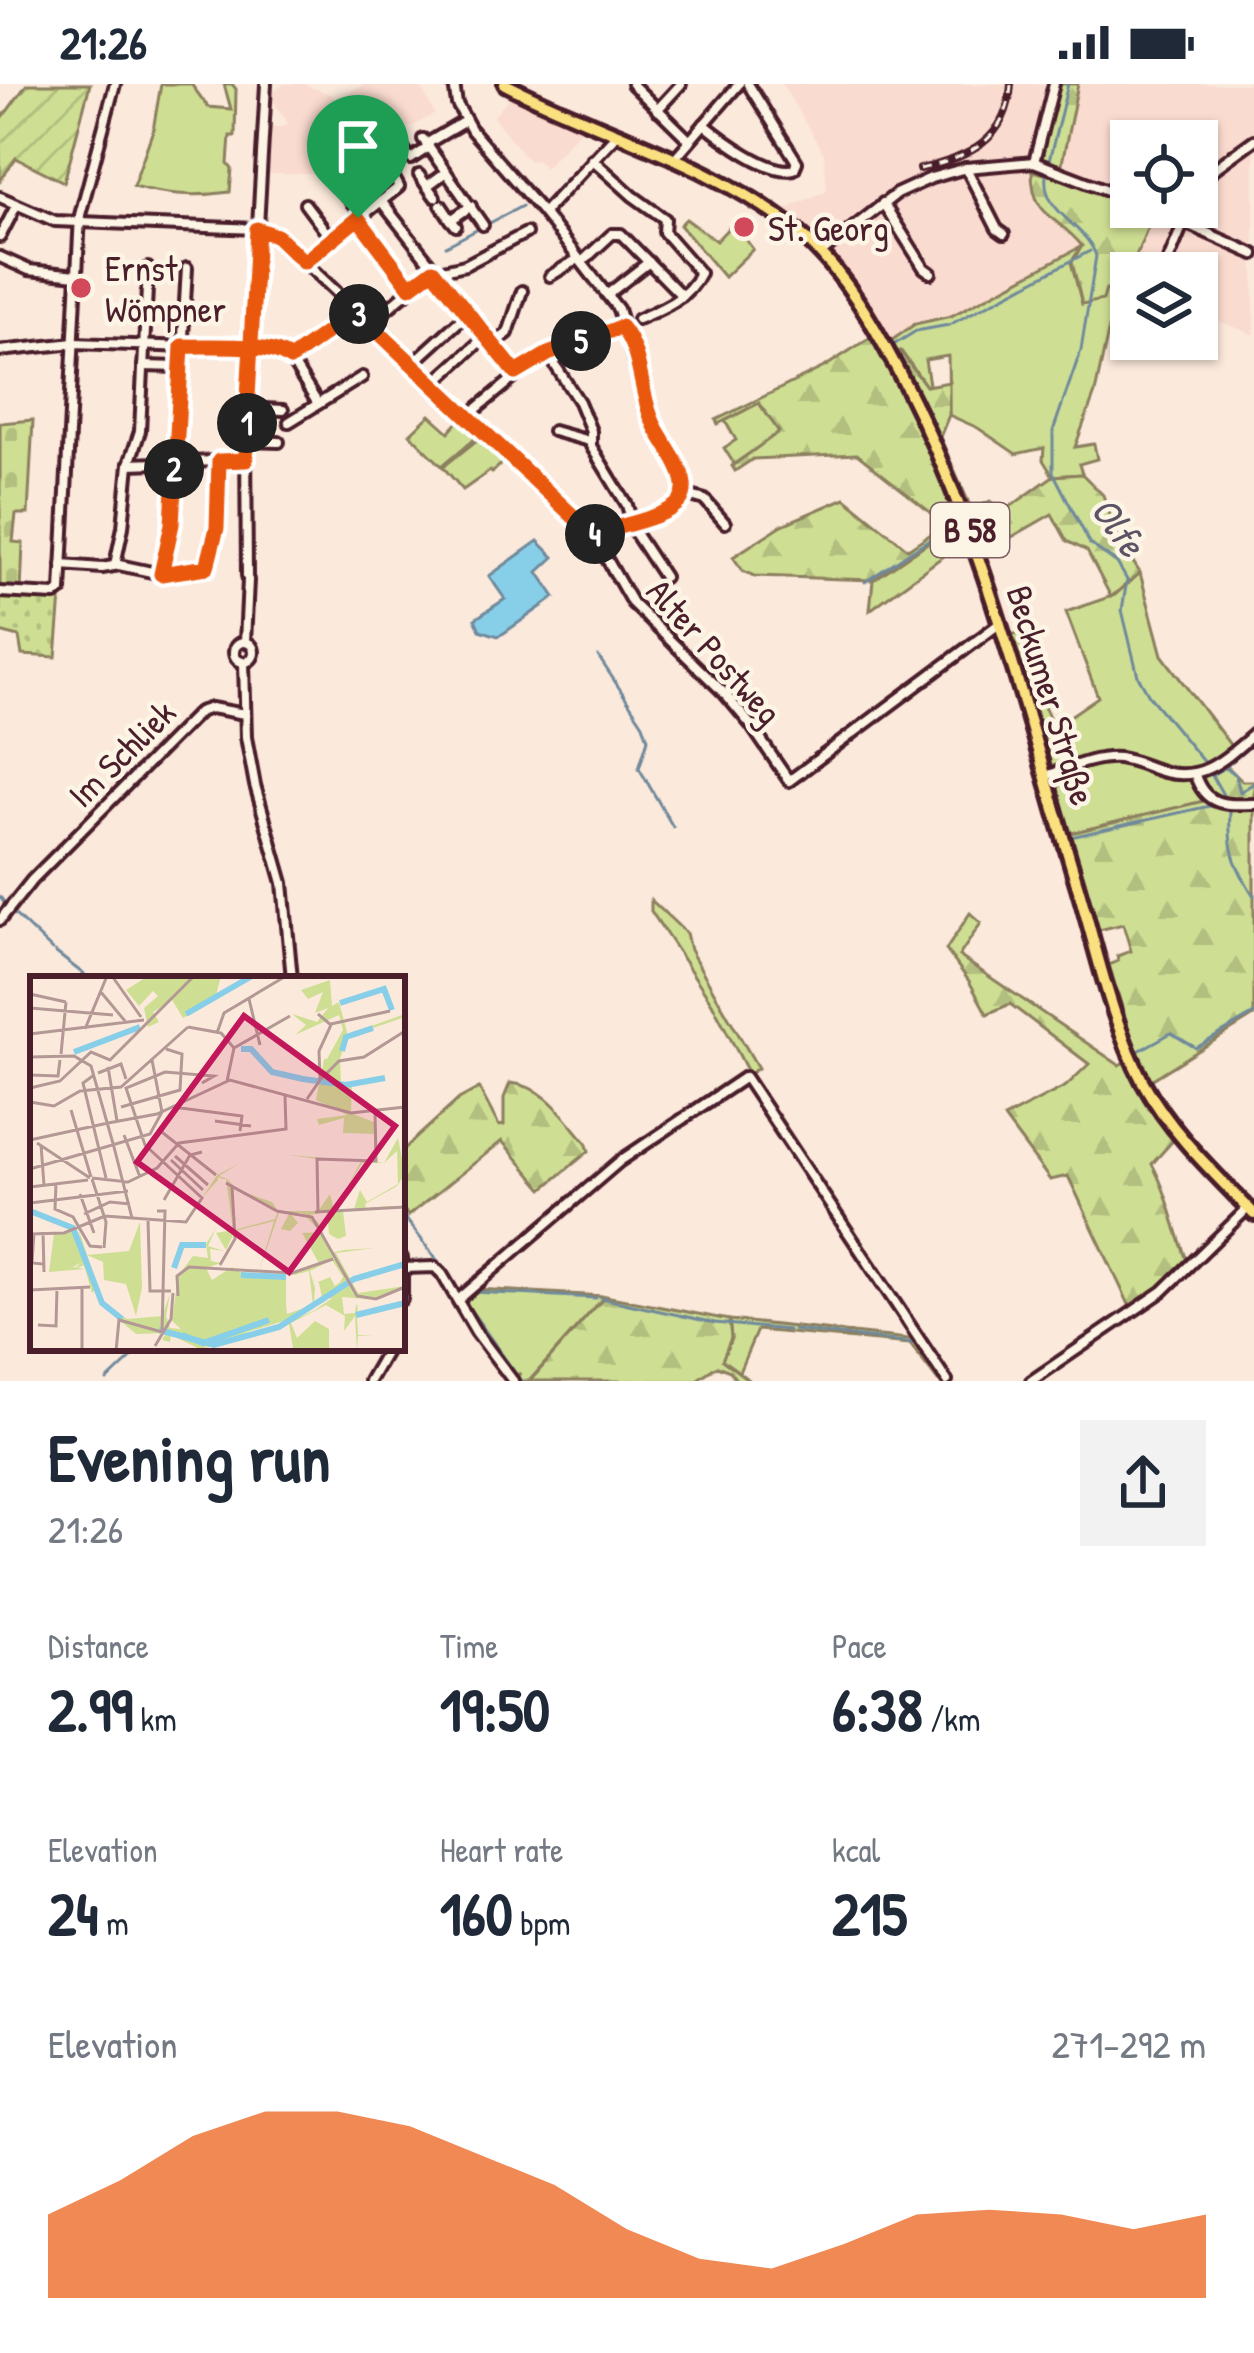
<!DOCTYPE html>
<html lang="en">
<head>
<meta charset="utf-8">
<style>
  :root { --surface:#fff; --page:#f2f2f3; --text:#1f2937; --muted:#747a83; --accent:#ea580c }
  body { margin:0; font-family:"Patrick Hand",sans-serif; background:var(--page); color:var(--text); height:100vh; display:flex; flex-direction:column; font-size:45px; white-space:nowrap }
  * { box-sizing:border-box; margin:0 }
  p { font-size:39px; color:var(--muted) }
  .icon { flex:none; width:66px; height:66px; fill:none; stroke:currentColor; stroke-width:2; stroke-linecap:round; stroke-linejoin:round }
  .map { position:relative; height:1297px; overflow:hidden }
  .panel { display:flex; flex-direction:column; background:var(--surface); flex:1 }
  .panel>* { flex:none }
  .tools { position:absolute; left:1110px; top:36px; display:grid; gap:24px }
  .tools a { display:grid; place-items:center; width:108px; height:108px; border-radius:0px; background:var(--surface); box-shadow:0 3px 9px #0004; font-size:60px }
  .pin { position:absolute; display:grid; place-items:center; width:102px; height:102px; color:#fff; margin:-123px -51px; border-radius:50% 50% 50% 0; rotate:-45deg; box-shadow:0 0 12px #0007 }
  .pin .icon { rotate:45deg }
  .km { position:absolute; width:60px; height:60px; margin:-30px; border-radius:50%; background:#222; color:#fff; font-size:33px; line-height:60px; text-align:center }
  .round { display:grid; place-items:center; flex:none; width:126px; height:126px; border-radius:0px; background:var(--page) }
  .summary { display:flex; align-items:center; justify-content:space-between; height:204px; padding:0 48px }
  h1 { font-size:66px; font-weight:800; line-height:90px }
  .stats { display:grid; grid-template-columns:repeat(3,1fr); gap:18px; height:204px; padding:12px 48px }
  .stats div { display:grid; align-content:center }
  .stats b { font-size:60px; font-weight:800 }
  .stats small { font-size:33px; font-weight:400 }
  .stats p { font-size:33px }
  .chart { height:336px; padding:24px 48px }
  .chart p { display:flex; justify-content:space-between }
  .chart svg { width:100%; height:216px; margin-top:12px; fill:var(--accent); opacity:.7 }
  .status { display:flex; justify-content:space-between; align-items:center; height:84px; padding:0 60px; background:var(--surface); direction:ltr }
  .status svg { height:33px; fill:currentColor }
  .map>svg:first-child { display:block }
</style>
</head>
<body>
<div class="status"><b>21:26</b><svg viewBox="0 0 49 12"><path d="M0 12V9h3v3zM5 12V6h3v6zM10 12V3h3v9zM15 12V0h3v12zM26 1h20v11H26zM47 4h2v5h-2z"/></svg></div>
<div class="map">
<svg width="1254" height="1297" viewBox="0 0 1254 1297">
  <defs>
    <pattern id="forest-firs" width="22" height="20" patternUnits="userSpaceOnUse" patternTransform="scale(3)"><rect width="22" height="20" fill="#cedf93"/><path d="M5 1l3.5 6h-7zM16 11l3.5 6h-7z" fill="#b2bf7f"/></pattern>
    <pattern id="cemetery-stones" width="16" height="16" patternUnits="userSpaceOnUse" patternTransform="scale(3)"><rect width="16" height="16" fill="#cedf93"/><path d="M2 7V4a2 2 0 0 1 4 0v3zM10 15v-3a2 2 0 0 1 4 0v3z" fill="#b2bf7f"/></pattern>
    <pattern id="park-dots" width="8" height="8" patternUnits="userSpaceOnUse" patternTransform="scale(3)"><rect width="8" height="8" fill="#cedf93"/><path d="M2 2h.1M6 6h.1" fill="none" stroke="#b2bf7f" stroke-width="1.8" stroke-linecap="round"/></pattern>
    <pattern id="garden-furrows" width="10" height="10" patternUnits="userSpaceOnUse" patternTransform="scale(3)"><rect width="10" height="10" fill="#cedf93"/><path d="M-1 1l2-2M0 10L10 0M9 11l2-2" fill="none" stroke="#b2bf7f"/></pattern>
  </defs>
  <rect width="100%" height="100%" fill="#fbe9db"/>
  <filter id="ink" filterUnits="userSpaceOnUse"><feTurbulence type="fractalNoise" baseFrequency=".00833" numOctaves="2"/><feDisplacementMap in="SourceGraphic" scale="24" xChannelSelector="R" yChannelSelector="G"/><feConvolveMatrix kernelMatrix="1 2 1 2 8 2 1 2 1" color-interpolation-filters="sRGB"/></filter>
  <g filter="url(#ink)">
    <g fill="#fadbcf" fill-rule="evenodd">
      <path d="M284,0H303L330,10L348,27L373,68L347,87L341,81L327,90H264L265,43H283L288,39L269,11Z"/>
      <path d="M364,0H419L435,30L375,62L339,14Z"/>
      <path d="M782,0H1254V251L1197,228V189H1131V202L1072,178L948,247L893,270L843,186L819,156L784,126L827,106L824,70ZM1131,57H1197V123H1131Z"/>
      <path d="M512,11L583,43L544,84L537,75L529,77L524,71L493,33Z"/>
    </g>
    <g fill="#cedf93" stroke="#8c7f5f" stroke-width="3">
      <path d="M161,0H191L208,23L231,25L224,0H232L236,5L235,52H230L228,80L232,85L230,108C195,113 167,111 133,102L153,46Z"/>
      <path d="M686,135L716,157L733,139L753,165L724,193L680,141Z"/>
      <path d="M1082,162L1071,178L1082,220L1106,205L1117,206L1095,309L1075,363L1094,360L1097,375L1079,380L1082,390L1053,392L1043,376L1044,364L1016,370L978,344L949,331L948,272L925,276L929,300L926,302L901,267L893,270L888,259L915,240L951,232Z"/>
      <path d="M759,319L780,349L734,380L724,364L736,356L725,337Z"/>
      <path d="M430,331L449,348L462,334L480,350L442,382L410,350Z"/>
      <path d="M482,352L506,375L492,389L490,387L463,406L443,383Z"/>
      <path d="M962,435L968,454L870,526L873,496Z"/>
      <path d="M985,468L1011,551L1019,549L1029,592L1054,643L1098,613L1066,528L1115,511L1140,489L1162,571L1231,662C1172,710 1162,664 1104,670C1085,672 1066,685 1048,681L982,470Z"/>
      <path d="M1106,677L1189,693L1208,716L1071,749C1096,834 1114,939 1161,1014C1186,1054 1222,1086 1254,1119V1125L1182,1048L1139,980L1095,847L1057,706L1068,688Z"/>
      <path d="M651,816L686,849L690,866L758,984L749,990L712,919L651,827Z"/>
      <path d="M474,1205L605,1212L529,1297H515L520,1289L512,1294L463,1221Z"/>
      <path d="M729,1236L917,1256L945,1297H938L910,1260L757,1246L739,1288L722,1276L731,1254Z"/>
    </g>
    <g fill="url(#forest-firs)" stroke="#8c7f5f" stroke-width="3">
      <path d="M1057,0H1078L1061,84L1042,76Z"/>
      <path d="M1032,87L1066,95L1153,130L1125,199L1119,197L1117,206L1106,205L1103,216L1082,220L1072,178L1082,162C1058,131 1032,135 1032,87Z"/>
      <path d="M874,251L931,362L962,435L873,496L755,492L743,487L733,473L782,441L845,414L908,465L945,440L857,370L753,375L735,387L732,382L779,348L759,319L718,340L716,336L826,282Z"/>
      <path d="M900,267L926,302L949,298V331L940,353L972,426L990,417L1003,428L1053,392L1082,390L1103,411L1118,454L1140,489L1111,513L1087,467L1067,457L1052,430L982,470L937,356L893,270Z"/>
      <path d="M1224,679L1242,697H1254V932L1151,996L1132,955L1109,881L1118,877L1117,872L1131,867L1123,840L1099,846L1071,749L1208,716L1198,696Z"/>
      <path d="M970,829L981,839L959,872L1119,981L1128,976L1176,1053L1152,1080C1169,1111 1175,1148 1189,1181L1132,1227L1068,1092L1050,1096L1004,1034L1066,1002L1089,980L1010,920L987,930L969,897L946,866Z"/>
      <path d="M510,999C546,1002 563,1032 586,1058L589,1067L543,1105L502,1057L408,1132L402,1124V1067L459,1015L479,1004L499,1042L504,1041V1014Z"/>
      <path d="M605,1212L729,1236L731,1254L722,1276L750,1297H737L730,1287L717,1282L695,1297H530Z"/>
    </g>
    <path fill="url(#cemetery-stones)" stroke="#8c7f5f" stroke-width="3" d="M33,336L28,430H16L13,458L23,459L21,508L0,507V339Z"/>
    <path fill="url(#park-dots)" stroke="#8c7f5f" stroke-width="3" d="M0,509L61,513L56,573L22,571L19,553L0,548Z"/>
    <path fill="url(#garden-furrows)" stroke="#8c7f5f" stroke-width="3" d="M27,0H90L64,98L16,74L0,97V37Z"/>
    <path fill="#87cfe8" stroke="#6f899c" stroke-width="3" d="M538,457L554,473L538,488L555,513L504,549L498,552L480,546L475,535L505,515L489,492Z"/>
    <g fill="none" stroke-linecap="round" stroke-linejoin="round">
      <g stroke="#6f899c" stroke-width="3">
        <path d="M1049,77L1068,0"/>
        <path d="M1046,92C1042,130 1086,140 1096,172L1081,266L1053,347V388L1090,460L1117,479L1127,496L1122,526L1138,592L1150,613L1205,680"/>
        <path d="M446,162L522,122"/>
        <path d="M895,260L916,247L949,241L1090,167"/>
        <path d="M970,467L993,540"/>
        <path d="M865,498L958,436"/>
        <path d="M996,549L1036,678"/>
        <path d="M598,572L643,640L648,655L639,684L673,743"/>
        <path d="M1224,684L1254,659"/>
        <path d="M1210,688L1226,716"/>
        <path d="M1212,691L1224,684C1239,688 1236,696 1240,708L1254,699"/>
        <path d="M1230,725C1228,765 1233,779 1254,812"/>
        <path d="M1075,752L1214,721"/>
        <path d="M1059,758L1071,800"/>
        <path d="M0,813L6,821"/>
        <path d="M11,827L52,866"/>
        <path d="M55,868L90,895"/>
        <path d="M1135,969L1171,949L1196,964L1254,930"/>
        <path d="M1128,979C1149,1036 1198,1081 1240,1123"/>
        <path d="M402,1130L440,1180"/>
        <path d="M1249,1133L1254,1138"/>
        <path d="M443,1184L459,1208"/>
        <path d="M473,1208L596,1214"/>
        <path d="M601,1214L715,1239L788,1246"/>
        <path d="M465,1218L516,1290"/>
        <path d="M793,1246L914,1259L941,1297"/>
        <path d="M518,1293L521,1297"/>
        <path d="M107,1297L142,1264"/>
      </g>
      <g stroke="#4a1f2b" stroke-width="16">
        <g id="minor">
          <path d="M454,0L457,20L472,47L543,129L618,225L652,337L684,397L681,416L665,428L593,451"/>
          <path d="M632,0L689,56"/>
          <path d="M657,26L681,0"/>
          <path d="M704,40C722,55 771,92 794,85L797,78L748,0"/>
          <path d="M423,55L483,141"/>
          <path d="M426,60L465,37"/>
          <path d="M403,64L411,75L429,63"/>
          <path d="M592,75L633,112L665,135L664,148L700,189C688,214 664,224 638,235"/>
          <path d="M674,75L739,0"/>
          <path d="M1034,78L1054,0"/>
          <path d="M966,84L997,145L1004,150"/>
          <path d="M419,91L427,102L446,88"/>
          <path d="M334,101L339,102L361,131"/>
          <path d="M427,102L435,113"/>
          <path d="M1197,107L1210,88L1254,56"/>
          <path d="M0,113L55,137L257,145L277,152L575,433L593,451L632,519L724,609L750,640L789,697L999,540"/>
          <path d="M381,117L516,289"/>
          <path d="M883,119L924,184L931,189"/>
          <path d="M305,120L331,155"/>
          <path d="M441,121L451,136"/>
          <path d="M1149,123L1254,170"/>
          <path d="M543,129L616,51"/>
          <path d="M358,134L410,203"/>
          <path d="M456,142L451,136L471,122"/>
          <path d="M0,153L16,122"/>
          <path d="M821,169L896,110L931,94L966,84L1034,78L1131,115"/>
          <path d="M0,173L29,186L77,191"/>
          <path d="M585,175L612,150H621L682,212"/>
          <path d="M304,178L399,103L381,70"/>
          <path d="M434,188L465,181L526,149"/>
          <path d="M1163,189L1190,123"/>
          <path d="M550,192L578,175"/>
          <path d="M608,210L649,178"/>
          <path d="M369,240L433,187"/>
          <path d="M492,261L508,249L522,207"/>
          <path d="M0,267L74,259L275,266L290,275L318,320"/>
          <path d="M548,270L579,318L591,347V362L627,421L635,449L664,493"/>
          <path d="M290,275L337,241L353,224"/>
          <path d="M412,280L467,230"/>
          <path d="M143,282L180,283"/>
          <path d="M434,299L485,253"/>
          <path d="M248,324L283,326"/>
          <path d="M468,332L532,279L621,243"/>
          <path d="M289,338L362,293"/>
          <path d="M553,347L589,357"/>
          <path d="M246,357L279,358"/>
          <path d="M129,380L246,376"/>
          <path d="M684,410L705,416L725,439"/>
          <path d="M62,481L102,484L119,481L161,490L205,485L217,444L219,377"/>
          <path d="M115,481L123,443L129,380L140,347L148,184"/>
          <path d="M161,490L172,440L187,184"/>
          <path d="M247,492L246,357L266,0"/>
          <path d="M0,508L55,511L61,507L80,131L115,0"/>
          <circle cx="244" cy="568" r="10"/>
          <path d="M245,558L248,496"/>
          <path d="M244,579L246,653L255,701L283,799L292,895"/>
          <path d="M1195,691C1205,722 1225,721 1254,720"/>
          <path d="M1046,692C1069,684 1095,672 1119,674C1135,676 1149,684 1164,688C1203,698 1226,674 1254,650"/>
          <path d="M0,836L32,796L199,628L211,624L245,630"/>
          <path d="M402,1174V1215"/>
          <path d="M403,1184L435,1183L442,1190L476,1248L513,1297"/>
          <path d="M458,1216L620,1077L745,993L947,1297"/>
          <path d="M369,1297L388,1264"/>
          <path d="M1031,1297L1163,1207L1248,1124"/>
        </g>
      </g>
      <g stroke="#4a1f2b" stroke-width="20">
        <path id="major" d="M505,0C600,49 714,78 797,147C846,188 877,246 906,302C986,460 1026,632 1077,800C1097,866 1111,937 1143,998C1171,1049 1214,1089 1254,1130"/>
      </g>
      <use href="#minor" stroke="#fcf5e5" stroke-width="8"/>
      <use href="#major" stroke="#fbe080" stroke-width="10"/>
      <g stroke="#4a1f2b" stroke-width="8">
        <path id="rail" d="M920,85C968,74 1008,56 1011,0"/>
      </g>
      <use href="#rail" stroke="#fcf5e5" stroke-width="3" stroke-dasharray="9" stroke-linecap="butt"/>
    </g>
  </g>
  <g fill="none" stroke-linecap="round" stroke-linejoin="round" filter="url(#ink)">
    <g stroke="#fff" stroke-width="24">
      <path id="route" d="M358,134L304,178L277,152L257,145L251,260C249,299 246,338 246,376L219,377L217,444L207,483L161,490L172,440L182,262C209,263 271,258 290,275L337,241L353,224L593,451C615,442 666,435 680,417C696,396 662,359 654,340C639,310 643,269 621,243L548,270L516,289L433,186L410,203L358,134"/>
    </g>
    <use href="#route" stroke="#ea580c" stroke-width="15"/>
  </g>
  <g fill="#d1495b" stroke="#fcf5e5" stroke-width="4.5">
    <circle cx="744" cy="143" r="12"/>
    <circle cx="81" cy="204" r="12"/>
  </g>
  <g text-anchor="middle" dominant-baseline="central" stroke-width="9" stroke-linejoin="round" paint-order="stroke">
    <rect fill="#fcf5e5" stroke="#7f5f63" stroke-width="3" x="931" y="419" width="78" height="54" rx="9"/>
    <g font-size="33" font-weight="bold" fill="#4a1f2b">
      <text x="970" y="446">B 58</text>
    </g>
    <g font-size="36" fill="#4a1f2b" stroke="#fcf5e5" text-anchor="start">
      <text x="768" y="143">St. Georg</text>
      <text x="105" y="183">Ernst<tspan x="105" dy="41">Wömpner</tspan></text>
    </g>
    <g font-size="36" fill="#4a1f2b" stroke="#fcf5e5">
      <text transform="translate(715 567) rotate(48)">Alter Postweg</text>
      <text transform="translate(1052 611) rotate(73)">Beckumer Straße</text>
      <text transform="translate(121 669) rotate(-45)">Im Schliek</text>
    </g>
    <g font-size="39" font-style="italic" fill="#5c5464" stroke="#fcf5e5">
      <text transform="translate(1119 442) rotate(54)">Olfe</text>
    </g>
  </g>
  <g transform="translate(30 892)">
    <rect width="375" height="375" fill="#fbe9db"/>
    <path d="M300,4L302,30L309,26L318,60L330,54L375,38V41L317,61L310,83H297L313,54L309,39L265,59L276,49L262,38L287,46L298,32L285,37L293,16L278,23L271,14ZM347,162V186L354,187L368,162L375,198L367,210L335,228L336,232L360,230L375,231L313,235L316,260L308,263L299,258L297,236L280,239L288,246L302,277L314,274L345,272L306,277L328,317L375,310L346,324L312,321L314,338L325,337L326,330L327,327L328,338L358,329L375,328L327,339L328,359H343L328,360L327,375L325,340L314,355L315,340L296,329L318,310L305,315L313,301L302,284L280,295L285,312L284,328L293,326L289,307L296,305V325L254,345L173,369L252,340L240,338L239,330L250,333L236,323L228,327H237L233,337L203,343L246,315L239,311L254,309L257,338L283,329L279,295L264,299L256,298L290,289L272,257L291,256L272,237H260L268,247L260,255L251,253L259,238L249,237L228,298L244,245L205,255L196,274L186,257L203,254L196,203H193L188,201V204L172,222L187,199L210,187L189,200L197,203L208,214L242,226L248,235H288L300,218L304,234L324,233L330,214L337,226L368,208L367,175L354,187H332L318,210L331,185L288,183L258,179L345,186ZM203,213L248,235L245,243L204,254L202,244L212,242L202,243ZM110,246L112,312L106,340L96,308L74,304L73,286L57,279L99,275ZM43,255L54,285L43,291L55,293L19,296L24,258Z" fill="#cedf93" fill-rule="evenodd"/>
    <path d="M118,0H191L186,19L194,18L153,42L142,24L123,36L129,46L118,51L114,32L128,20L123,15L109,30L96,14ZM294,83H310L311,108L322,109L321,137L346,147L347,158L313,157L314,142L289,149L287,143L317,139L286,124ZM48,252L73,326L97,343L132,340L140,318L136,340L140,352L151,353L142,345L148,300L163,280L178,282L176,268L186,252L178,270L194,275L180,273L181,285L191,287L176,292L182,304L202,291L215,299L256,298V339L270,336L174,371L188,369L206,359L213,357L242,354L285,334L301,323L288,306L300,301L305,310L310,306L305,318L318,310L296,329L261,347L267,362L285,345L299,353V375L263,372L259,348L241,355L209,359L191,369L174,372V375L141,359L140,366L132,364L136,357L106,358L75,332L67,312L62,317L54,289L43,294L54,284Z" fill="#cedf93"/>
    <path fill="none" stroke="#87cfe8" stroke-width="6" d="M310,27L354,13L362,34M156,38L222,0M211,73H221L242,96L273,103L316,109L355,102M312,75L316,61L343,52M44,76L110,51M0,235L43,252L72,327L92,343M144,292L152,269H176M211,299L256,301M326,339L375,327M129,354L184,369L249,351L324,303L375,288M152,359L173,367L239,344"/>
    <path fill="none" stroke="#b49895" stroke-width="3" d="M82,0L111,41M70,15L95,45M0,18L36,26M219,23L230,69M0,32L83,39M301,48L360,35M158,51L191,57L204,72M55,53L77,0M187,57L194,37L256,0M0,58L114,44M31,78L36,26M0,81L44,80L61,90L84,171M122,84L132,136M78,91L87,145M68,97L91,88L96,103M0,99L28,100L30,84M64,99L53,107L76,202M197,105L204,72L260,40M289,105L309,85L334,81L375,55M0,112L30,105L61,76L80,84L164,0M277,123L290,104L289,75L301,49L288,38M0,126L24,130L50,115L91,111L158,51M91,131L150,114L152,78L136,73M143,131L212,140L210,155M41,134L61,201M185,145L221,150M78,147L127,138L200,104L321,137L375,131M128,153L186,199M94,159L110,201M0,164L78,147M7,167L60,202M11,169L14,209M84,171L102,242M145,180L178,209M141,184L173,214M0,193L120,158L132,136M62,202L98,206L127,192L149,167L256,153L255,120M62,203L76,246L74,272M196,207L247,235L282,241L327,320L346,323L375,311M26,208L25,233L43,241L60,270L72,271M0,211L58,204M50,218L64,257M134,224L160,179L172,176M0,227L98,215M285,236L375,231M288,236L287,183L346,185L345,136M54,238L80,226L100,228M75,240L156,246L172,222L115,169L96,112L135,96L184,100L172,107M118,244L120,315H141M13,256L14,296M4,257L2,287L13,288M0,258L34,257L75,240M190,289L205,263L202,211M52,311V375M0,314L60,311M148,320L147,300L159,291L262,297L303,283M8,349L26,350L27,312M125,370L141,343L143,317M86,375L89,344L132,356L135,235H127"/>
    <path fill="#c2185b" fill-opacity="0.15" stroke="#c2185b" stroke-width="6" d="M214,40L365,150L259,296L107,186Z"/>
    <rect width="375" height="375" fill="none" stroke="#4a1f2b" stroke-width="6"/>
  </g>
</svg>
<div class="tools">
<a><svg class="icon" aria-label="locate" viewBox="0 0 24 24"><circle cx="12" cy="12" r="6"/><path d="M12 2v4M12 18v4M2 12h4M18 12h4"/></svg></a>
<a><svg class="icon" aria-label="layers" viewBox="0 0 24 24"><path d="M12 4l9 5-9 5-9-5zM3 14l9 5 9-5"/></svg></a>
</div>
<div class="pin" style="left:358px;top:134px;background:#1e9e55"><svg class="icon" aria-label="arrive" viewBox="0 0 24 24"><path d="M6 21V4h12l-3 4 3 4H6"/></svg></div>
<b class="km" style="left:247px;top:339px">1</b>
<b class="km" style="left:174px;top:385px">2</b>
<b class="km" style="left:359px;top:230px">3</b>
<b class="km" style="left:595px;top:450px">4</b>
<b class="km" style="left:581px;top:257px">5</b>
</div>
<section class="panel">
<div class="summary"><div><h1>Evening run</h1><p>21:26</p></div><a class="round"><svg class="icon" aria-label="share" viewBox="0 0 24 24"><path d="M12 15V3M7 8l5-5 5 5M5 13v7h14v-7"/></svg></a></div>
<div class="stats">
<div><p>Distance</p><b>2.99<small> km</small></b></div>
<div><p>Time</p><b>19:50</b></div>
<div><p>Pace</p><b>6:38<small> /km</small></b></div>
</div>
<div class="stats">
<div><p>Elevation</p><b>24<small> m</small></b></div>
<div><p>Heart rate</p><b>160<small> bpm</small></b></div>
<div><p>kcal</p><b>215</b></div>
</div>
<div class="chart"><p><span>Elevation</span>271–292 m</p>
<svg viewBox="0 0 160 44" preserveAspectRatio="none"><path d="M0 44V27L10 20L20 11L30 6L40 6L50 9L60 15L70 21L80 30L90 36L100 38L110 33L120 27L130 26L140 27L150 30L160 27V44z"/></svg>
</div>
</section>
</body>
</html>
